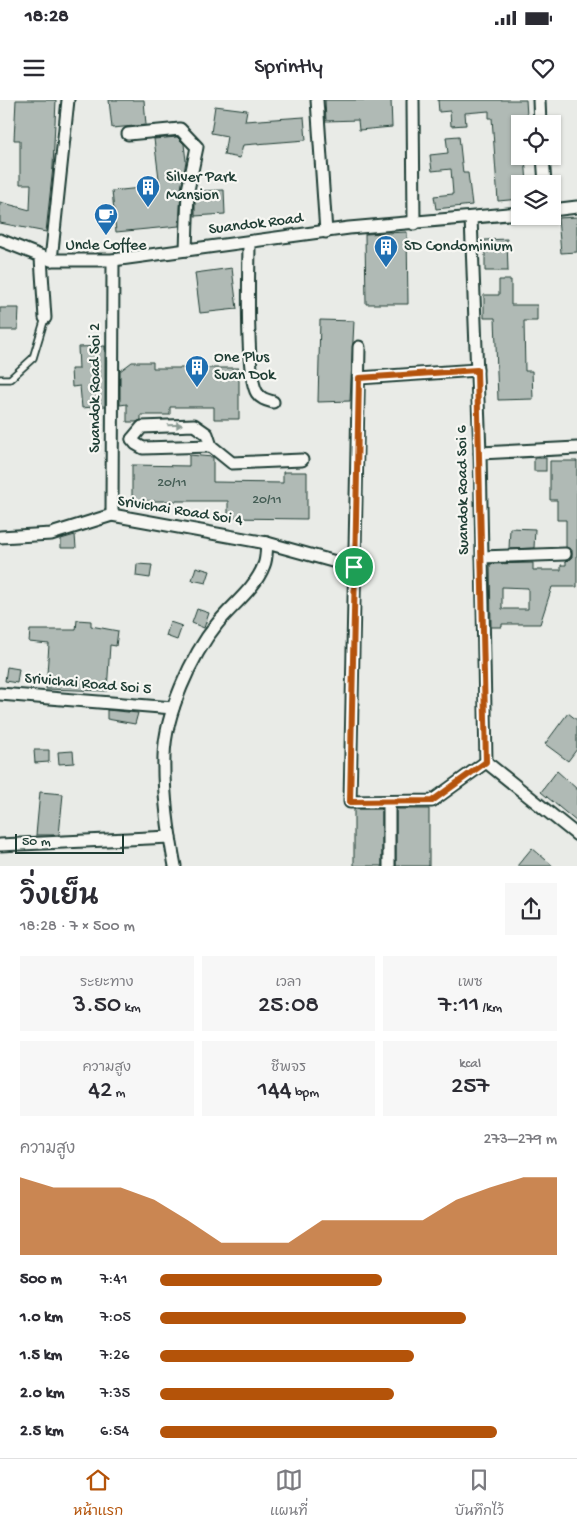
<!DOCTYPE html>
<html lang="th">
<head>
<meta charset="utf-8">
<style>
  :root { --surface:#fff; --page:#f7f7f7; --text:#2b2b33; --muted:#7c7c81; --line:#e1e1e2; --accent:#b45309 }
  body { margin:0; font-family:"Gochi Hand","Playpen Sans Thai",sans-serif; background:var(--page); color:var(--text); height:100vh; display:flex; flex-direction:column; font-size:19px; white-space:nowrap }
  * { box-sizing:border-box; margin:0 }
  p { font-size:16px; color:var(--muted) }
  .icon { flex:none; width:28px; height:28px; fill:none; stroke:currentColor; stroke-width:2; stroke-linecap:round; stroke-linejoin:round }
  .map { position:relative; height:766px; overflow:hidden }
  .drawer { display:flex; flex-direction:column; background:var(--surface); flex:1 }
  .drawer>* { flex:none }
  .buttons { position:absolute; left:511px; top:15px; display:grid; gap:10px }
  .buttons a { display:grid; place-items:center; width:50px; height:50px; border-radius:0px; background:var(--surface); box-shadow:0 1px 4px #0004; font-size:25px }
  .scale { position:absolute; left:15px; bottom:12px; width:109px; box-sizing:border-box; padding-left:5px; border:2px solid #1f3d34; border-top:0; font-size:14px; line-height:18px; white-space:nowrap; color:#1f3d34; -webkit-text-stroke:4px #f6f6f2; paint-order:stroke }
  .pin { position:absolute; display:grid; place-items:center; width:42px; height:42px; color:#fff; margin:-21px; border:2px solid #fff; border-radius:50%; box-shadow:0 1px 5px #0007 }
  .round { display:grid; place-items:center; flex:none; width:52px; height:52px; border-radius:0px; background:var(--page) }
  .overview { display:flex; align-items:center; justify-content:space-between; height:85px; padding:0 20px }
  h1 { font-size:28px; font-weight:600; line-height:38px }
  .stats { display:grid; grid-template-columns:repeat(3,1fr); gap:8px; height:85px; padding:5px 20px }
  .stats div { display:grid; align-content:center; border-radius:0px; background:var(--page); text-align:center }
  .stats b { font-size:25px; font-weight:600 }
  .stats small { font-size:14px; font-weight:400 }
  .stats p { font-size:14px }
  .chart { height:140px; padding:10px 20px }
  .chart p { display:flex; justify-content:space-between }
  .chart svg { width:100%; height:90px; margin-top:5px; fill:var(--accent); opacity:.7 }
  ul { padding:0 20px; list-style:none; font-size:16px }
  li { display:grid; grid-template-columns:80px 60px 1fr; align-items:center; height:38px }
  li i { height:12px; border-radius:6px; background:var(--accent) }
  .status { display:flex; justify-content:space-between; align-items:center; height:35px; padding:0 25px; background:var(--surface); direction:ltr }
  .status svg { height:14px; fill:currentColor }
  header { display:flex; justify-content:space-between; align-items:center; height:65px; padding:0 20px; background:var(--surface); font-size:22px; font-weight:600 }
  .tab-bar { display:flex; justify-content:space-around; align-items:center; height:70px; border-top:1px solid var(--line); background:var(--surface); font-size:14px; color:var(--muted) }
  .tab-bar a { display:grid; justify-items:center; gap:2px }
  .tab-bar .selected { color:var(--accent) }
  .map>svg:first-child { display:block }
</style>
</head>
<body>
<div class="status"><b>18:28</b><svg viewBox="0 0 49 12"><path d="M0 12V9h3v3zM5 12V6h3v6zM10 12V3h3v9zM15 12V0h3v12zM26 1h20v11H26zM47 4h2v5h-2z"/></svg></div>
<header><svg class="icon" aria-label="menu" viewBox="0 0 24 24"><path d="M4 6h16M4 12h16M4 18h16"/></svg>Sprintly<svg class="icon" aria-label="heart" viewBox="0 0 24 24"><path d="M12 20l-8-8c-3-5 5-10 8-4 3-6 11-1 8 4z"/></svg></header>
<div class="map">
<svg width="577" height="766" viewBox="0 0 577 766">
  <rect width="100%" height="100%" fill="#e9ebe7"/>
  <filter id="ink" filterUnits="userSpaceOnUse"><feTurbulence type="fractalNoise" baseFrequency=".02" numOctaves="2"/><feDisplacementMap in="SourceGraphic" scale="10" xChannelSelector="R" yChannelSelector="G"/><feConvolveMatrix kernelMatrix="1 2 1 2 8 2 1 2 1" color-interpolation-filters="sRGB"/></filter>
  <g filter="url(#ink)">
    <g fill="#b0bab5" stroke="#1f3d34" fill-rule="evenodd">
      <path d="M16,0H56L53,67L46,132L0,123V102L30,110L31,84H20V40H14Z"/>
      <path d="M109,0H144L146,25L112,28Z"/>
      <path d="M325,0H391L392,27L359,30L358,20L326,21Z"/>
      <path d="M438,0H526L527,16H522L523,24H520V56H525L527,84H520V99L498,101L492,18H489V11L465,13L466,25L451,26L450,11L439,12Z"/>
      <path d="M215,6L247,10L245,21L304,17L306,40L243,45L240,58L224,55L227,36L211,33Z"/>
      <path d="M459,36L463,73H468L472,105L436,109L434,96L453,94L451,69L432,71L430,55L448,53L446,37Z"/>
      <path d="M177,37L184,44L186,61L181,90L179,126L116,132L112,91L160,86L154,39Z"/>
      <path d="M224,90L225,114L195,116V91Z"/>
      <path d="M577,117V152L561,153L558,118Z"/>
      <path d="M407,132L408,204H366L365,134Z"/>
      <path d="M507,139L508,171H485V140Z"/>
      <path d="M232,168L237,209L200,213L195,173Z"/>
      <path d="M499,180H511V205H537V221H524L525,271H532L533,299L498,300L495,218H484V195H499Z"/>
      <path d="M0,208H19L18,230H0Z"/>
      <path d="M320,220L354,221L350,301L318,302Z"/>
      <path d="M105,246V306L82,308L80,286L72,287L71,269H79L78,247Z"/>
      <path d="M132,262H153V268H239V319H214V307H170V315H141V320L136,322H127V304L120,305V271Z"/>
      <path d="M189,355L213,357V382L283,383V372H307V419L228,418V401H132V365L189,366Z"/>
      <rect x="534" y="358" width="12" height="13"/>
      <path d="M550,361H577V487H552L540,524H502V527H491L490,464L533,463V470H561V465H566V461L572,457V450L566,447V420H557V400H550ZM502,487L528,488V509H502Z"/>
      <path d="M510,428L535,429L534,448L509,449Z"/>
      <path d="M75,435L76,448H61V439Z"/>
      <path d="M137,464L152,465L150,478L136,476Z"/>
      <path d="M196,467L210,471L206,483L192,480Z"/>
      <path d="M197,509L209,513L204,528L192,523Z"/>
      <path d="M77,520L91,521V526L118,531L116,546L110,545L107,591L46,589L49,544L29,542L30,530H76Z"/>
      <path d="M170,522L182,526L177,540L166,536Z"/>
      <path d="M7,567L19,569L17,583L5,581Z"/>
      <path d="M107,610L138,613L135,624L107,619Z"/>
      <path d="M568,613L577,620V649L568,661L545,644Z"/>
      <path d="M34,650H49V662L35,663Z"/>
      <path d="M73,651L74,663L59,664L58,652Z"/>
      <path d="M557,671L577,689V722L541,692Z"/>
      <path d="M40,692L63,694L59,735H36Z"/>
      <rect x="354" y="709" width="28" height="57"/>
      <rect x="396" y="709" width="33" height="57"/>
      <path d="M532,748L553,766H517Z"/>
    </g>
    <g fill="none" stroke-linecap="round" stroke-linejoin="round">
      <g stroke="#1f3d34" stroke-width="9">
        <path id="service" d="M0,279H10L33,258L45,218"/>
      </g>
      <g stroke="#1f3d34" stroke-width="15">
        <g id="minor">
          <path d="M317,0L326,132"/>
          <path d="M413,0L414,124"/>
          <path d="M539,0L540,24"/>
          <path d="M128,34L180,29L197,47L188,90L186,150"/>
          <path d="M543,56L545,84"/>
          <path d="M552,110L577,107"/>
          <path d="M471,118L480,353L486,662"/>
          <path d="M0,140L51,160H113L349,128L520,113"/>
          <path d="M249,142C249,169 245,275 257,293C261,299 266,300 273,302"/>
          <path d="M41,158L45,218"/>
          <path d="M51,160L68,0"/>
          <path d="M359,247L350,702L432,701L486,662"/>
          <path d="M359,278L477,270"/>
          <path d="M132,339L142,327L194,325L207,334L211,346L232,363L302,360"/>
          <path d="M132,339L136,344L143,348L211,346"/>
          <path d="M480,353L577,348"/>
          <path d="M112,415L113,160"/>
          <path d="M0,437L51,434L112,415L267,443L354,467"/>
          <path d="M482,457L565,454"/>
          <path d="M0,594L173,608"/>
          <path d="M486,662L577,735"/>
          <path d="M0,745L170,737"/>
          <path d="M175,766C168,730 163,692 164,656C165,615 191,556 217,524C232,505 255,489 264,465C267,458 266,450 267,443"/>
          <path d="M389,766V703"/>
        </g>
      </g>
      <use href="#service" stroke="#f6f6f2" stroke-width="5.5"/>
      <use href="#minor" stroke="#f6f6f2" stroke-width="11"/>
    </g>
    <defs><path id="oneway-solid" d="M-6-.8H1V-3.2L6.5 0L1 3.2V.8H-6Z" transform="scale(1.25)"/></defs>
    <use fill="#8a9a93" href="#oneway-solid" transform="translate(175 325) rotate(-1)"/>
  </g>
  <g fill="none" stroke-linecap="round" stroke-linejoin="round" filter="url(#ink)">
    <g stroke="#fff" stroke-width="10">
      <path id="route" d="M477,270L486,662L432,701L350,702L359,278Z"/>
    </g>
    <use href="#route" stroke="#b45309" stroke-width="6"/>
  </g>
  <defs>
    <g id="building-pin" transform="scale(1.25)"><path d="M0 17L-7.5 6A9.5 9.5 0 1 1 7.5 6Z" fill="#1f6fb2" stroke="#f6f6f2"/><path d="M-4-6H4V6H1V3H-1V6H-4ZM-2.5-4.3h1.7v1.8h-1.7ZM.8-4.3h1.7v1.8H.8ZM-2.5-1h1.7V.8h-1.7ZM.8-1h1.7V.8H.8Z" fill="#fff"/></g>
    <g id="cafe-pin" transform="scale(1.25)"><path d="M0 17L-7.5 6A9.5 9.5 0 1 1 7.5 6Z" fill="#1f6fb2" stroke="#f6f6f2"/><path d="M-5.5-4.5H6V0H3Q3 3.5 0 3.5H-2.5Q-5.5 3.5-5.5 0ZM3-3.2v2h1.7v-2ZM-6 4.5H4V6H-6Z" fill="#fff"/></g>
  </defs>
  <g fill-rule="evenodd">
    <use href="#building-pin" x="148" y="87"/>
    <use href="#cafe-pin" x="106" y="115"/>
    <use href="#building-pin" x="386" y="147"/>
    <use href="#building-pin" x="197" y="267"/>
  </g>
  <g text-anchor="middle" dominant-baseline="central" stroke-width="4.5" stroke-linejoin="round" paint-order="stroke">
    <g font-size="14" fill="#435c54">
      <text x="172" y="383">20/11</text>
      <text x="267" y="400">20/11</text>
    </g>
    <g font-size="16" fill="#1f3d34" stroke="#f6f6f2" text-anchor="start">
      <text x="166" y="78">Silver Park<tspan x="166" dy="18">Mansion</tspan></text>
      <text x="106" y="146" text-anchor="middle">Uncle Coffee</text>
      <text x="404" y="147">SD Condominium</text>
      <text x="214" y="258">One Plus<tspan x="214" dy="18">Suan Dok</tspan></text>
    </g>
    <g font-size="16" fill="#1f3d34" stroke="#f6f6f2">
      <text transform="translate(256 125) rotate(-7)">Suandok Road</text>
      <text transform="translate(96 288) rotate(-90)">Suandok Road Soi 2</text>
      <text transform="translate(464 390) rotate(-91)">Suandok Road Soi 6</text>
      <text transform="translate(180 412) rotate(9)">Srivichai Road Soi 4</text>
      <text transform="translate(88 585) rotate(5)">Srivichai Road Soi 5</text>
    </g>
  </g>
</svg>
<div class="buttons">
<a><svg class="icon" aria-label="locate" viewBox="0 0 24 24"><circle cx="12" cy="12" r="6"/><path d="M12 2v4M12 18v4M2 12h4M18 12h4"/></svg></a>
<a><svg class="icon" aria-label="layers" viewBox="0 0 24 24"><path d="M12 4l9 5-9 5-9-5zM3 14l9 5 9-5"/></svg></a>
</div>
<div class="scale">50 m</div>
<div class="pin" style="left:354px;top:467px;background:#1e9e55"><svg class="icon" aria-label="arrive" viewBox="0 0 24 24"><path d="M6 21V4h12l-3 4 3 4H6"/></svg></div>
</div>
<section class="drawer">
<div class="overview"><div><h1>วิ่งเย็น</h1><p>18:28 · 7 × 500 m</p></div><a class="round"><svg class="icon" aria-label="share" viewBox="0 0 24 24"><path d="M12 15V3M7 8l5-5 5 5M5 13v7h14v-7"/></svg></a></div>
<div class="stats">
<div><p>ระยะทาง</p><b>3.50<small> km</small></b></div>
<div><p>เวลา</p><b>25:08</b></div>
<div><p>เพซ</p><b>7:11<small> /km</small></b></div>
</div>
<div class="stats">
<div><p>ความสูง</p><b>42<small> m</small></b></div>
<div><p>ชีพจร</p><b>144<small> bpm</small></b></div>
<div><p>kcal</p><b>257</b></div>
</div>
<div class="chart"><p><span>ความสูง</span>273–279 m</p>
<svg viewBox="0 0 160 44" preserveAspectRatio="none"><path d="M0 44V6L10 11L20 11L30 11L40 17L50 27L60 38L70 38L80 38L90 27L100 27L110 27L120 27L130 17L140 11L150 6L160 6V44z"/></svg>
</div>
<ul>
<li><b>500 m</b>7:41<i style="width:56%"></i></li>
<li><b>1.0 km</b>7:05<i style="width:77%"></i></li>
<li><b>1.5 km</b>7:26<i style="width:64%"></i></li>
<li><b>2.0 km</b>7:35<i style="width:59%"></i></li>
<li><b>2.5 km</b>6:54<i style="width:85%"></i></li>
</ul>
</section>
<nav class="tab-bar">
<a class="selected"><svg class="icon" aria-label="home" viewBox="0 0 24 24"><path d="M3 11l9-7 9 7M6 9v11h12V9"/></svg>หน้าแรก</a>
<a><svg class="icon" aria-label="map" viewBox="0 0 24 24"><path d="M3 6l6-2 6 2 6-2v14l-6 2-6-2-6 2zM9 4v14M15 6v14"/></svg>แผนที่</a>
<a><svg class="icon" aria-label="saved" viewBox="0 0 24 24"><path d="M7 4h10v16l-5-4-5 4z"/></svg>บันทึกไว้</a>
</nav>
</body>
</html>
